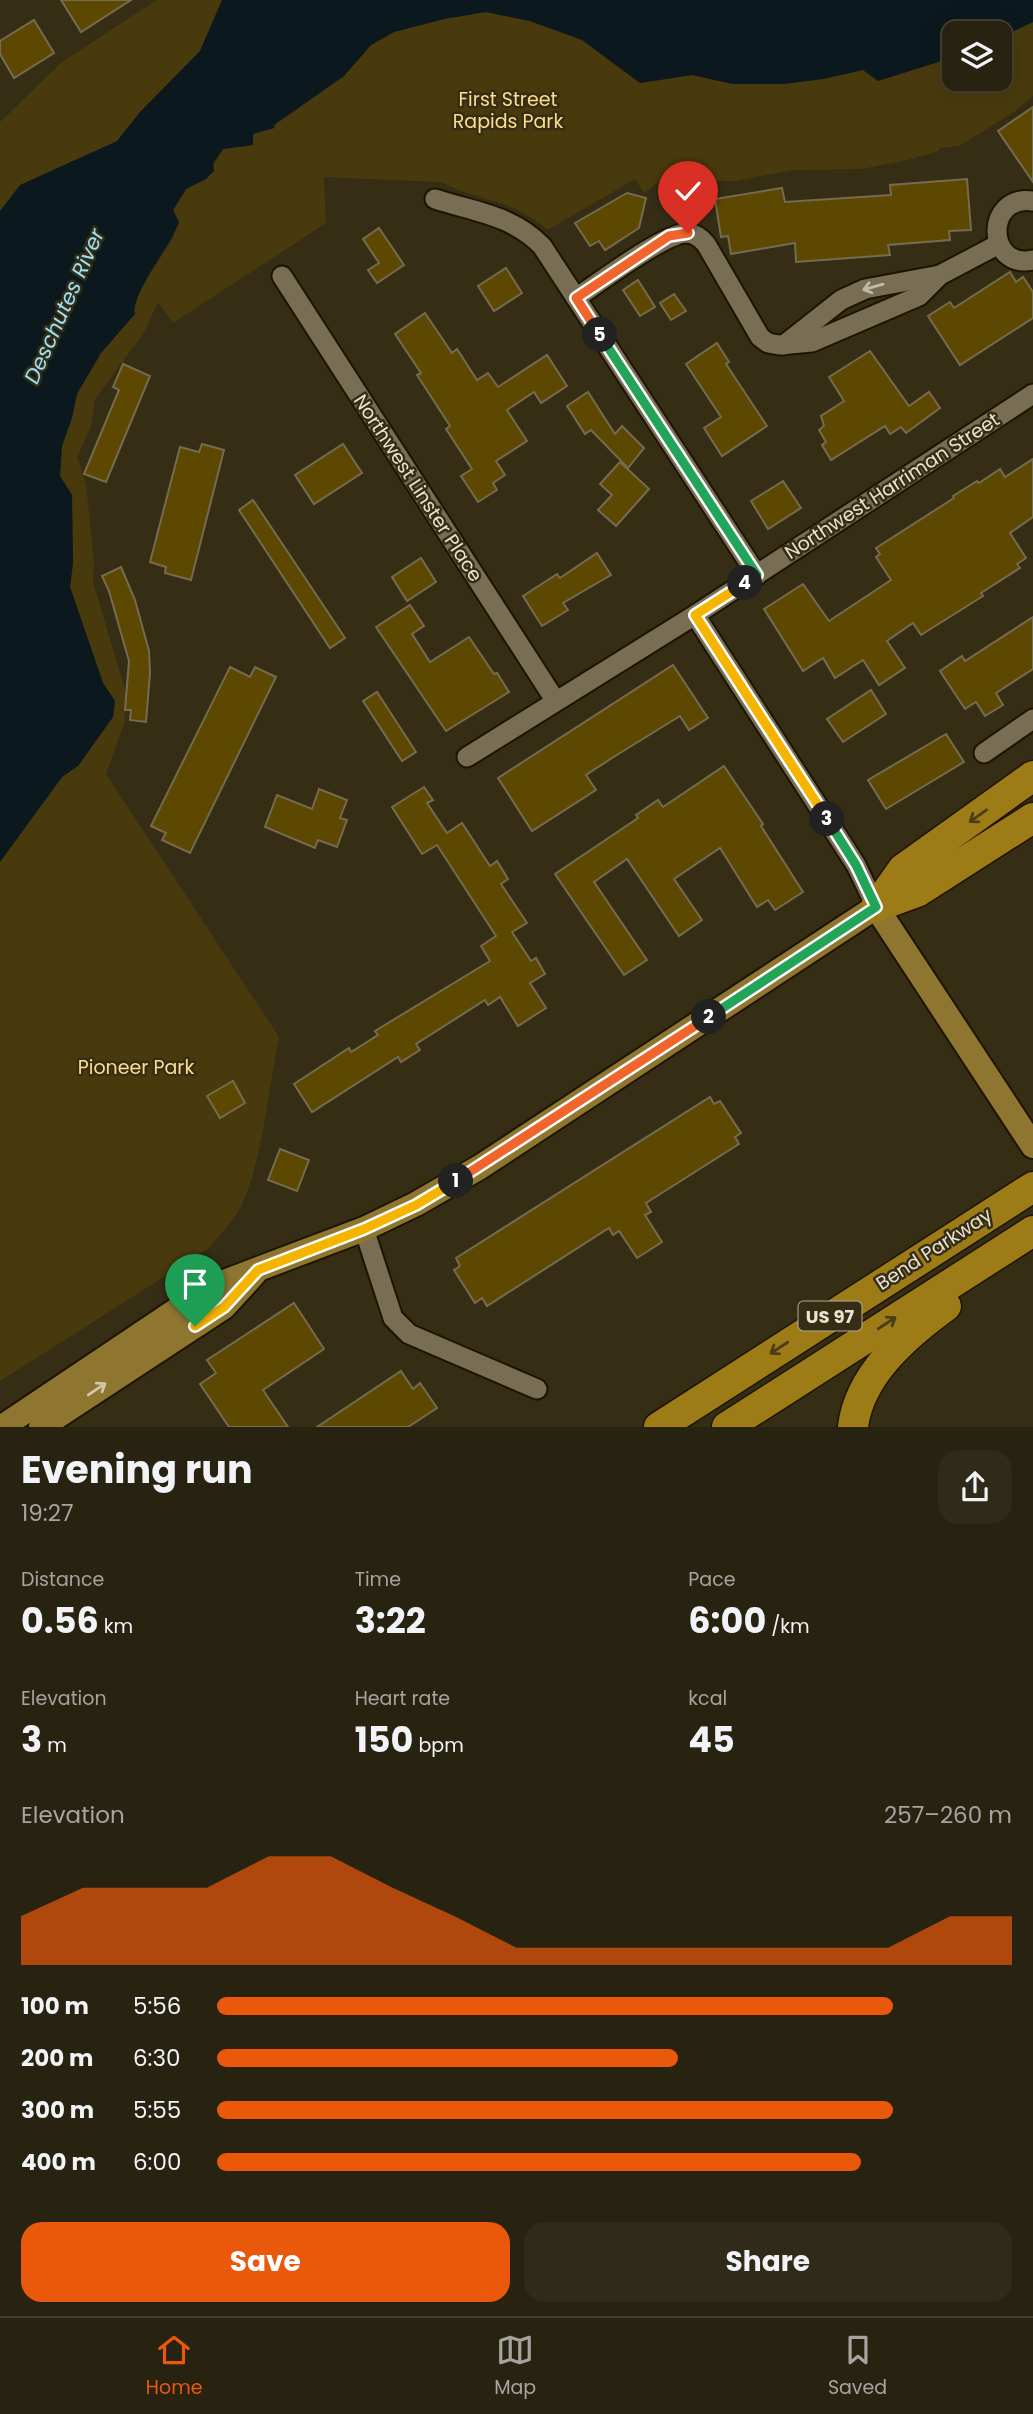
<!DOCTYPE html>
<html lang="en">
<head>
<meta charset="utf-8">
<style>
  :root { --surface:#282210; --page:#302a19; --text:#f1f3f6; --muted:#a5a49f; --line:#443f30; --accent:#ea580c }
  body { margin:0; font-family:Poppins,sans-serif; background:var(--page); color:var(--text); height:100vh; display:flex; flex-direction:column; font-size:26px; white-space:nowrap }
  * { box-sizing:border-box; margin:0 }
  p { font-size:23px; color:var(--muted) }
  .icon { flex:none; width:38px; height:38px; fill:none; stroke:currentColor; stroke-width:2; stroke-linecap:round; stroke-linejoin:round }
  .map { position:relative; height:1427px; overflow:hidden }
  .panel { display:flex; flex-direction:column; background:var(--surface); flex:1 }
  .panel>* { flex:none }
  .fabs { position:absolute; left:942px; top:21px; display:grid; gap:14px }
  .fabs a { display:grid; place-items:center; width:70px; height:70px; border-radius:14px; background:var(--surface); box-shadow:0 7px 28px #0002,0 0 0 2px var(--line); font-size:35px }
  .pin { position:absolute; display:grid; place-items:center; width:60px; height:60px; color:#fff; margin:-72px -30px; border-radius:50% 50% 50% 0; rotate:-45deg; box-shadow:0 0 7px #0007 }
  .pin .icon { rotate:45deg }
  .km { position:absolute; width:35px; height:35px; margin:-18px; border-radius:50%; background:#222; color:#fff; font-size:19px; line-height:35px; text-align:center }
  .round { display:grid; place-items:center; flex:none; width:74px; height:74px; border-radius:21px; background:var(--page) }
  .overview { display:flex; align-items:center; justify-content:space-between; height:119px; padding:0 21px }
  h1 { font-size:38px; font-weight:700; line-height:52px }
  .figures { display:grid; grid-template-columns:repeat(3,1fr); gap:10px; height:119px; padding:7px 21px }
  .figures div { display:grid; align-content:center }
  .figures b { font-size:35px; font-weight:700 }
  .figures small { font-size:19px; font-weight:400 }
  .figures p { font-size:19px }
  .chart { height:196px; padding:14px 21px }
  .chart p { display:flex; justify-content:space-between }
  .chart svg { width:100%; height:126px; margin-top:7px; fill:var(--accent); opacity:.7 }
  .button { display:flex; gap:14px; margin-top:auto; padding:14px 21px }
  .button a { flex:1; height:80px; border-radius:21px; background:var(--accent); color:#fff; font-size:28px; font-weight:700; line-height:80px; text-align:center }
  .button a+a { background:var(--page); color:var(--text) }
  ul { padding:0 21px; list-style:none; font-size:23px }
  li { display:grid; grid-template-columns:112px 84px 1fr; align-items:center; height:52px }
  li i { height:18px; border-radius:9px; background:var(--accent) }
  .dock { display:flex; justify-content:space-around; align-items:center; height:98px; border-top:2px solid var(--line); background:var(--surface); font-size:19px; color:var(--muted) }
  .dock a { display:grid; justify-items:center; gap:4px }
  .dock .on { color:var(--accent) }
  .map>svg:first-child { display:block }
</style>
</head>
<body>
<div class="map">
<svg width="1033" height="1427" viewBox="0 0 1033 1427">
  <rect width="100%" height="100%" fill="#362d15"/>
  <g fill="#493a0e">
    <path d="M157,0H266L0,281V122L62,62Z"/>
    <path d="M486,12L530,21L582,40L640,83L692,75L733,84L823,79L863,70L878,81L954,57V79H999V38L1033,22V96L1014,112L959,146L940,148L936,152L907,160L862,169L793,170L736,181H702L682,174L663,179L644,193L635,179L548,230C513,199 481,202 441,182L324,177L326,223L173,323L158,302L143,334L95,399L91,426L77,457L86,484L94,561L93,582L127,696L124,724L106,774L279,1037C269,1086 262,1163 241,1206C233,1222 219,1236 208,1249L0,1381V862L62,777L78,766L113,717L115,701L103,683L70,587L73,563L72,495L60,476L62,446L72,418L77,394L101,353L125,325L145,281L174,237L173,211L186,189L206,179L223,149L253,145V134L274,128L275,125L344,76L371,45L394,32L444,19Z"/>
  </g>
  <path fill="#0b181d" d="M222,0H1033V22L999,38V33H954V57L878,81L863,70L823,79L784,84H733L692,75L640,83L582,40L530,21L486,12L444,19L394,32L371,45L344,76L275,124L274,128L253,134V145L223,149L213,163L214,171L206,179L186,189L173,210L179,222C172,244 130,295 135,314L101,353L77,394L72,418L62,446L60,476L72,495L73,563L70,587L103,683L115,701L113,717L78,766L62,777L0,862V211L20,185L117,141L140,112L200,51Z"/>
  <g fill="#5d4801" stroke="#756b51" stroke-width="2">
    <path d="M61,0H131L81,32Z"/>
    <path d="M34,20L54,53L14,78L0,54V41Z"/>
    <path d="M1033,107V182L998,131Z"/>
    <path d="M967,179L971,230L949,231L950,240L888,245L890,255L796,262L795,243L731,254L728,236L721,237L715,199L782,188L785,202L891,195L890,185Z"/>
    <path d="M627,193L646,198L639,228L605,250L599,241L590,246L575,223Z"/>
    <path d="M379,228L404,265L377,283L368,270L379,263L363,239Z"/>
    <path d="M506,268L522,293L494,311L478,286Z"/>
    <path d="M1010,272L1016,282L1023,277L1033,292V318L960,365L928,316L950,302L954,308Z"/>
    <path d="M638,280L655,307L640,316L623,290Z"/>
    <path d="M674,294L686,311L671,320L660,303Z"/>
    <path d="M425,313L452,353L457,349L477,380L488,373L498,387L547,355L567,386L541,403L534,392L507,410L527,441L496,461L505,475L493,483L497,490L478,502L461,476L472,469L446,429L450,426L417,375L421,373L395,334Z"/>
    <path d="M717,343L729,362L726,364L767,426L722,456L704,428L721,417L686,364Z"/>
    <path d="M870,351L909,406L929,392L940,408L906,433L901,427L890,434L885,426L831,460L822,445L826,442L819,430L824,426L821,416L844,401L829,377Z"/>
    <path d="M123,364L150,376L106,482L84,474L119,390L113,387Z"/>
    <path d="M588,392L615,434L622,426L644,448L628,468L591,430L585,434L567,406Z"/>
    <path d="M202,444L224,450L191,580L165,573L166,567L150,562L180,447L199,452Z"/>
    <path d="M343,444L362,473L314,504L295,475Z"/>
    <path d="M1033,459V517L1010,533L1026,558L1017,564L1020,568L981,593L983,596L921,635L913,623L887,641L905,668L879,685L863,660L835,678L823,658L803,671L764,609L803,584L829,621L891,580L876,557L880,554L876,548L954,498L953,496L977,481L979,483L1000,469L1005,477Z"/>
    <path d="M620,462L649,489L616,526L598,510L612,495L600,484Z"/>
    <path d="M783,481L801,508L768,529L751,501Z"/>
    <path d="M253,500L345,638L330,648L239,510Z"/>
    <path d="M597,553L611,575L563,603L568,610L542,626L523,596L557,574L560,578Z"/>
    <path d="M421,558L436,582L407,601L392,577Z"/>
    <path d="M121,567L135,600L149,651L150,673L146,722L130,720L131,710H125L129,661L109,591L102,576Z"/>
    <path d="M410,605L424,626L412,634L430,662L469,637L494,674L497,673L509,692L446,731L376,627Z"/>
    <path d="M1033,617V669L996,693L1003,705L985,716L976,702L965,709L940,671L962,656L965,661Z"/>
    <path d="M673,665L708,718L689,730L680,716L612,758L586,775L596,790L532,831L498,778Z"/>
    <path d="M230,667L250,677L255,667L276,677L190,853L162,840L166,833L151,826Z"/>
    <path d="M871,690L886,714L843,742L827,719Z"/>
    <path d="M377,692L416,752L402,761L363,701Z"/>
    <path d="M946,734L964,762L886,809L868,780Z"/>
    <path d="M724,766L763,824L761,826L803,892L775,910L768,900L757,907L720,848L674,879L702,920L679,936L627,859L594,882L647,960L624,975L555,874L638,818L636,815L658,800L663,807Z"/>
    <path d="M424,787L433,800L427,803L447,833L462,823L490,866L497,861L508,879L501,884L527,923L512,932L531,961L536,958L545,974L530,983L546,1008L518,1026L500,997L488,1005L485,1000L416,1044L420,1050L401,1062L398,1057L312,1112L294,1084L349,1048L351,1052L378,1035L375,1031L490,961L481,946L496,936L437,845L422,854L392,807Z"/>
    <path d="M319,789L347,800L340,818L347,820L337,847L318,840L315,848L265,827L277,795L312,809Z"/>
    <path d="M233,1081L245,1103L220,1118L207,1096Z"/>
    <path d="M710,1097L714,1104L720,1101L741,1133L735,1137L739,1144L646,1203L651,1212L645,1215L662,1242L637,1258L619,1231L613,1235L609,1228L487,1306L482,1298L475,1303L454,1270L460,1266L456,1258Z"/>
    <path d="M280,1149L309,1160L297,1191L268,1180Z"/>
    <path d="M294,1303L324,1349L263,1390L288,1427H229L200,1384L216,1373L207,1360Z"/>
    <path d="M401,1371L413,1389L420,1383L437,1408L408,1427H317Z"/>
  </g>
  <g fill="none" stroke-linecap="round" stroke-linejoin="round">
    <g stroke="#1e1500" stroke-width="23">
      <g id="minor">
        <path d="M435,199C475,212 512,215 542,246L757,575"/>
        <path d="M1033,201C984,194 986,270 1033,260"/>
        <path d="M282,276L555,700"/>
        <path d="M576,298C597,284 667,231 688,233C696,234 701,238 706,244L760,337L768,343L779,345L812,342L919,296L940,275L999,244"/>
        <path d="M784,345L841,300L865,289L940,275"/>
        <path d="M695,615L856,865L876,907"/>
        <path d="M984,753L1033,719"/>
        <path d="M467,757L695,615L1033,394"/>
        <path d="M364,1229L393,1318L409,1334L537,1389"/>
      </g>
    </g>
    <g stroke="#1e1500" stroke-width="28">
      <g id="major">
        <path d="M2,1427L211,1287L364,1229L416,1204L480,1167L876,907L1033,1146"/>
        <path d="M41,1427L224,1307L255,1273"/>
      </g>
    </g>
    <g stroke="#1e1500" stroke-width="33">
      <g id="highway">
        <path d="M876,907L903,869L1033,776"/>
        <path d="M876,907L917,892L1033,818"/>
        <path d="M659,1427L1033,1187"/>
        <path d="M727,1427L1033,1231"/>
        <path d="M853,1427C859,1375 906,1335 946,1306"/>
      </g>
    </g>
    <use href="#minor" stroke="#786e54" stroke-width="19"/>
    <use href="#major" stroke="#8e7630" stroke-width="24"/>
    <use href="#highway" stroke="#9d7c18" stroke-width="30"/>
  </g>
  <defs><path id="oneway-shaft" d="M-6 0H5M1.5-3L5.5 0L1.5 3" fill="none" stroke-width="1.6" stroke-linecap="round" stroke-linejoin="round" transform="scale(1.75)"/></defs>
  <use stroke="#c1baa7" href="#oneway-shaft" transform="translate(873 287) rotate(164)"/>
  <g stroke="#4b3d16">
    <use href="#oneway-shaft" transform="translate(978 816) rotate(144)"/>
    <use href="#oneway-shaft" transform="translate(887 1323) rotate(-33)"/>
    <use href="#oneway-shaft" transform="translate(779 1348) rotate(147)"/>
  </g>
  <use stroke="#d2c8ab" href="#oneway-shaft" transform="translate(97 1389) rotate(-34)"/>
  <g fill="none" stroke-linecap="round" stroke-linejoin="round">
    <g stroke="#fff" stroke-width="14">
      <path id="split-1" d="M195,1326L224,1307L258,1270L364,1229L416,1205L456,1181"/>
    </g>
    <g stroke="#fff" stroke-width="14">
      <path id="split-2" d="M456,1181L709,1017"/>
    </g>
    <g stroke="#fff" stroke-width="14">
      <path id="split-3" d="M709,1017L876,907L856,865L827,819"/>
    </g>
    <g stroke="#fff" stroke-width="14">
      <path id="split-4" d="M745,583L695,615L827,819"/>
    </g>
    <g stroke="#fff" stroke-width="14">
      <path id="split-5" d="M600,335L757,575L745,583"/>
    </g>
    <g stroke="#fff" stroke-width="14">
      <path id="split-6" d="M600,335L576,298L669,236L688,233"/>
    </g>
    <use href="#split-1" stroke="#f5b400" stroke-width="9"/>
    <use href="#split-2" stroke="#f0652b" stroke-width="9"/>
    <use href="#split-3" stroke="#22a559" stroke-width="9"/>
    <use href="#split-4" stroke="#f5b400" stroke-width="9"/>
    <use href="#split-5" stroke="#22a559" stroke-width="9"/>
    <use href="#split-6" stroke="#f0652b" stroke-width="9"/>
  </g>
  <g text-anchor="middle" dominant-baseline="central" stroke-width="5" stroke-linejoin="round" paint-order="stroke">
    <rect fill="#362d15" stroke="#b3ac9b" stroke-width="2" x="798.5" y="1301.5" width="63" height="29" rx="5"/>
    <g font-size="18" font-weight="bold" fill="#e9e3d4">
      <text x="830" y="1316">US 97</text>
    </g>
    <g font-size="19" fill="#fede8c" stroke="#362d15">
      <text x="508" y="99">First Street<tspan x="508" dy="22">Rapids Park</tspan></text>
      <text x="136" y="1067">Pioneer Park</text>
    </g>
    <g font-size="19" fill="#e9e3d4" stroke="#362d15">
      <text transform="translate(892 486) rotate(-33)">Northwest Harriman Street</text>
      <text transform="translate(418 488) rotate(57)">Northwest Linster Place</text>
      <text transform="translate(934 1249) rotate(-33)">Bend Parkway</text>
    </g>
    <g font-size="21" font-style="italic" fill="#98e3fb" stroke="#362d15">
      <text transform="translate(64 306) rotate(-66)">Deschutes River</text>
    </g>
  </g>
</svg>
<div class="fabs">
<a><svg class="icon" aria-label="layers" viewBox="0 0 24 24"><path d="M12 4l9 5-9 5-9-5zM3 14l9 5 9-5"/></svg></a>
</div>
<div class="pin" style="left:195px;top:1326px;background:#1e9e55"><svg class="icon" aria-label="arrive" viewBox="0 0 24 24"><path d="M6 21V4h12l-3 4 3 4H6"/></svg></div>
<div class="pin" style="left:688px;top:233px;background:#d93025"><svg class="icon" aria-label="check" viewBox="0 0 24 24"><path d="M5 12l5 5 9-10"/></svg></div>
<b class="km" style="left:456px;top:1181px">1</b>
<b class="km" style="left:709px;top:1017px">2</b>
<b class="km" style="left:827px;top:819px">3</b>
<b class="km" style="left:745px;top:583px">4</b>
<b class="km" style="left:600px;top:335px">5</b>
</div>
<section class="panel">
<div class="overview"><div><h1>Evening run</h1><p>19:27</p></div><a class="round"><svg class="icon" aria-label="share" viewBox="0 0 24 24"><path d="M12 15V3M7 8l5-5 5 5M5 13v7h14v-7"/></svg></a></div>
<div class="figures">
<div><p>Distance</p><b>0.56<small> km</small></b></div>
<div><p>Time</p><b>3:22</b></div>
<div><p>Pace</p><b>6:00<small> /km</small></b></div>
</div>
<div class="figures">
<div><p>Elevation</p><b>3<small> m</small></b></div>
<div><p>Heart rate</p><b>150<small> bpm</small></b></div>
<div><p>kcal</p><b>45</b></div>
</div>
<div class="chart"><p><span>Elevation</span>257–260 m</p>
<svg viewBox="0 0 160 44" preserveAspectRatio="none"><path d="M0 44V27L10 17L20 17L30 17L40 6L50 6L60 17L70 27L80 38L90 38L100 38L110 38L120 38L130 38L140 38L150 27L160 27V44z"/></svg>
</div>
<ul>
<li><b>100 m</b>5:56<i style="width:85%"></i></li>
<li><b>200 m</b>6:30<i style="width:58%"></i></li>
<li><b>300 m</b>5:55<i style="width:85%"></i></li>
<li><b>400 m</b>6:00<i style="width:81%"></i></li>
</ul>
<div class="button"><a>Save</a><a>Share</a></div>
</section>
<nav class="dock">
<a class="on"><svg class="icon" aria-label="home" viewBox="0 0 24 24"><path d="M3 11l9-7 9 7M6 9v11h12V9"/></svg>Home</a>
<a><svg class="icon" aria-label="map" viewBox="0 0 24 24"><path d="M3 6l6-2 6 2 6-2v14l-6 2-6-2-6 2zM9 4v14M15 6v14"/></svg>Map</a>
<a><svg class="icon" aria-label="saved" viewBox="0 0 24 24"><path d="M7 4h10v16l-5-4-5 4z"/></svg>Saved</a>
</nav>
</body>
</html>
